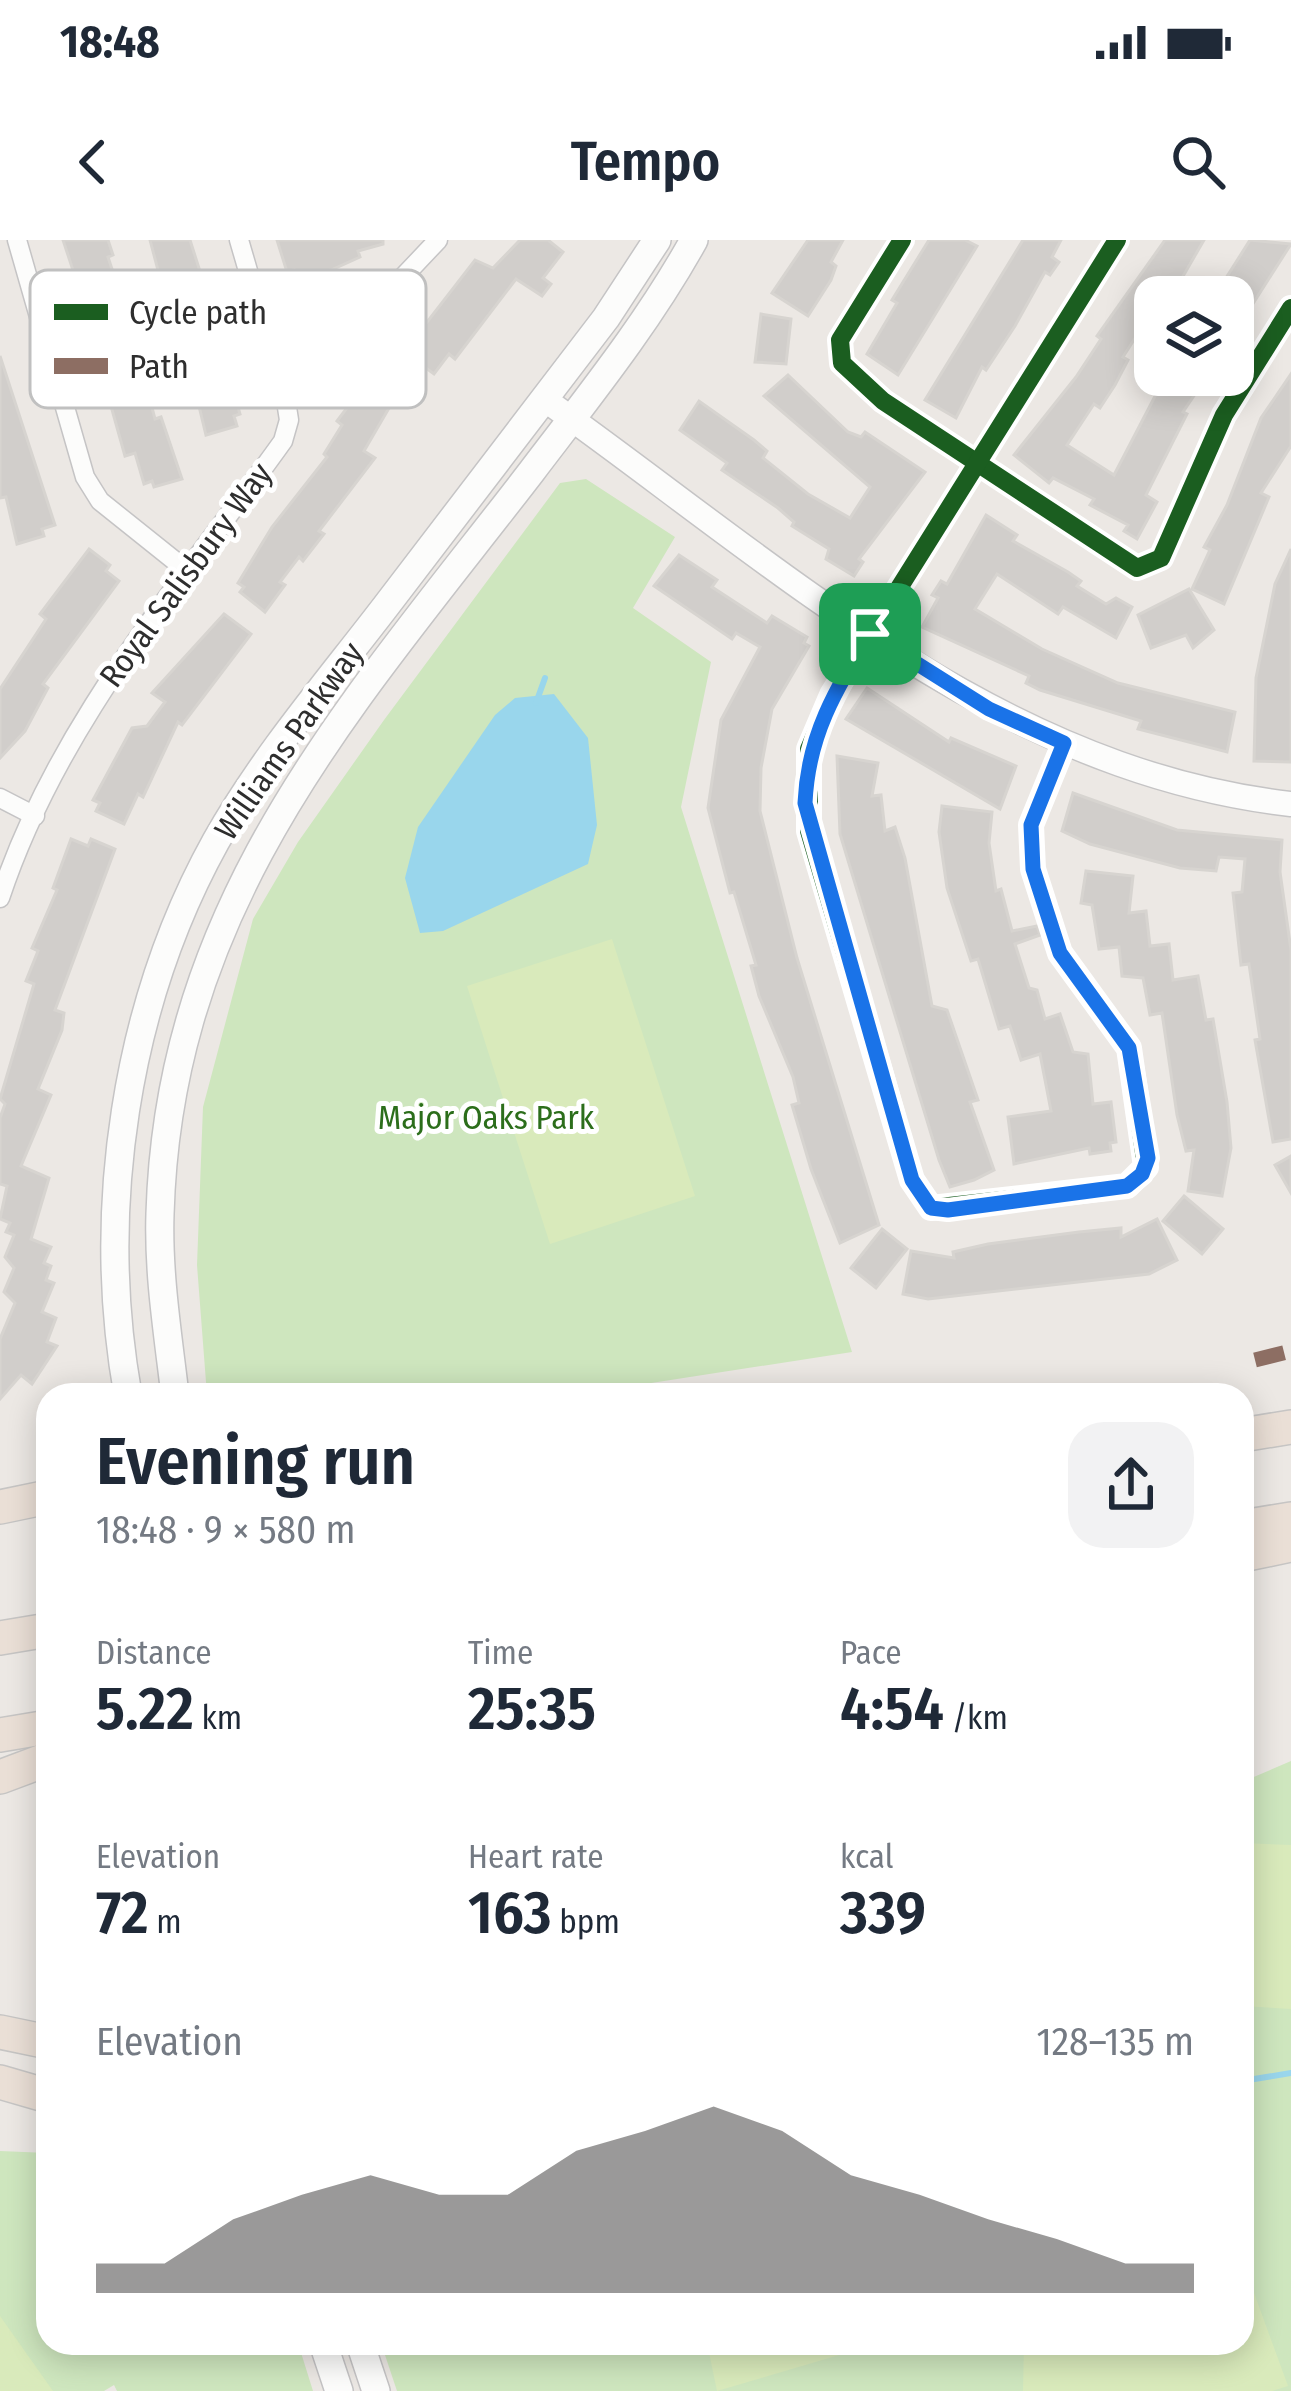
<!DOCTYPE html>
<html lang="en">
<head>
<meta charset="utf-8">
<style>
  :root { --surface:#fff; --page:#f2f2f3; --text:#1f2937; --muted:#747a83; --accent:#706f6e }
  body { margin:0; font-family:"Fira Sans Condensed",sans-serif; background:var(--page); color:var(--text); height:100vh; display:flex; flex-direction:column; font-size:45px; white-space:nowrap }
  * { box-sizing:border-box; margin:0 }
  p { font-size:39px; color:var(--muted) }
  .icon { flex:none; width:66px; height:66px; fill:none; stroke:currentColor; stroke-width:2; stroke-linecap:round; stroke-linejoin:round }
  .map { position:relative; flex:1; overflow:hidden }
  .panel { position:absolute; left:36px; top:1143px; width:1218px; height:972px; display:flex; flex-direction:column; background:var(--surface); border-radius:36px; box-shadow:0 6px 30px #0003 }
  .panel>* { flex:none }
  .controls { position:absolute; left:1134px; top:36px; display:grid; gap:24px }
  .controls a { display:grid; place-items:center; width:120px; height:120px; border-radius:24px; background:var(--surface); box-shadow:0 6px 30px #0003; font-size:60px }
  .pin { position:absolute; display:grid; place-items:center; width:102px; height:102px; color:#fff; margin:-51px; border-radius:24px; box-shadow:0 6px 18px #0006 }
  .round { display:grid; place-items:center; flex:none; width:126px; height:126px; border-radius:36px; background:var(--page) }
  .overview { display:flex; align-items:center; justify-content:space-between; height:204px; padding:0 60px }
  h1 { font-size:66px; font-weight:600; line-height:90px }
  .metrics { display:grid; grid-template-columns:repeat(3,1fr); gap:18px; height:204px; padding:12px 60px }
  .metrics div { display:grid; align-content:center }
  .metrics b { font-size:60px; font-weight:600 }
  .metrics small { font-size:33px; font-weight:400 }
  .metrics p { font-size:33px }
  .chart { height:336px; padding:24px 60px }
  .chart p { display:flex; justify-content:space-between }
  .chart svg { width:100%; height:216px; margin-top:12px; fill:var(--accent); opacity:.7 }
  .status { display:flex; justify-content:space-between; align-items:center; height:84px; padding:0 60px; background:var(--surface); direction:ltr }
  .status svg { height:33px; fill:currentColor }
  header { display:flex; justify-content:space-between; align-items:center; height:156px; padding:0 60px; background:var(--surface); font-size:54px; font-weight:600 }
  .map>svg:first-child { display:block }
</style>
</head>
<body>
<div class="status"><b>18:48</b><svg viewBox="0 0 49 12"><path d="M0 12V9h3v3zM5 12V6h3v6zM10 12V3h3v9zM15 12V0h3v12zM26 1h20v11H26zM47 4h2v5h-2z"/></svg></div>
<header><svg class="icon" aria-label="back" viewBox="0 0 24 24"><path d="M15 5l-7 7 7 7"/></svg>Tempo<svg class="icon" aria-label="search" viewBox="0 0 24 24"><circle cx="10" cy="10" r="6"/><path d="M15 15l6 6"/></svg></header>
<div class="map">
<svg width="1291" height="2151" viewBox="0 0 1291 2151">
  <rect width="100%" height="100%" fill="#ece8e4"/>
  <g fill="#cee6be">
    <path d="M586,239L675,297L633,368L711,422L681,567L852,1112L574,1155H207L197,1025L203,867L253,679L298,602L384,480L560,243Z"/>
    <path d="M1291,1521V2151H397L381,2103H1242V1542Z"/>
    <path d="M0,1911L48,1913V2103H298L313,2151H117L114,2145L104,2151H0Z"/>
  </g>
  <g fill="#d9eabb">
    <path d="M612,699L695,956L550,1004L467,746Z"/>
    <path d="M1242,1603L1291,1605V1769L1242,1766Z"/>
    <path d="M1242,2020L1288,2146L1272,2151H1023L1024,2103H1242Z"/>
    <path d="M0,2076L53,2151H54H0Z"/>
    <path d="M707,2103H880L717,2151Z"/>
  </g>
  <path fill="#99d6ec" d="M554,454L588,498L597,585L588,624L443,691L420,693L405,638L418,587L495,475L515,458Z"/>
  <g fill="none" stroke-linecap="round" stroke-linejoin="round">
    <g stroke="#99d6ec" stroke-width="6">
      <path d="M536,463L545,438"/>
      <path d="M1242,1841L1291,1833"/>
    </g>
  </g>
  <g fill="#d1cecb" stroke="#d7d4d0" stroke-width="3">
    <path d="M63,0H108L113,15L108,17L151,148L147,149L155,179L161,177L182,239L154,247L152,241L144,244L135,213L125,216L102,134L107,133Z"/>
    <path d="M150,0H190L236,145L232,146L240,174L234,176L237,186L206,195L183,100L177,102Z"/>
    <path d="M277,0H383V4L358,11L360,17L331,30L295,36L294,30L287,32Z"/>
    <path d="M520,0H548L563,12L543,38L551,44L542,56L516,39L455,119L449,114L434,134L426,128L402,161L396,156L364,211L375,218L319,291L324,294L303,321L299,317L280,342L285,345L265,372L240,352L244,347L238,343L272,287L327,217L324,214L342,185L337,181L356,156L347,149L358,134L364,138L382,113L390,118L409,95L414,99L475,20L493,28Z"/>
    <path d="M808,0H843L831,22L836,26L831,40L808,76L772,53Z"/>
    <path d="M929,0H965L977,6L898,135L867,114L897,63L892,60Z"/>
    <path d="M1023,0H1061L1052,17L1059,22L1050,35L1045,32L1015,86L986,130L982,127L956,178L925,160Z"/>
    <path d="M1165,0H1204L1171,57H1155V67L1123,117L1128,120L1115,145L1100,168L1094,164L1067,205L1114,235L1166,135H1208L1183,172L1187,174L1146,255L1157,262L1137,299L1124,291L1128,285L1090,265L1094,259L1053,238L1049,243L1014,215L1076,137L1101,99L1097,96Z"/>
    <path d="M1250,0L1291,4L1233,95V57H1214Z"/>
    <path d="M761,74L791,79L786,124L755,122Z"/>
    <path d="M0,116L55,285L42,289L44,296L17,304L6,257L0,258Z"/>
    <path d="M1291,134V206L1261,253L1269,257L1224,364L1192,349L1210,310L1204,307L1227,265L1261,178Z"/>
    <path d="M788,135L848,192L861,197L865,192L925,232L859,319L863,322L854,336L826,319L829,309L792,286L794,282L778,268L722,230L727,223L680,190L699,161L754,200L767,211L763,218L808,254L850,278L870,247L764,156Z"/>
    <path d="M986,275L1017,295L1013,301L1068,332L1081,341L1077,346L1106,364L1116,358L1132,367L1116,398L1063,367L1058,374L997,334L975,369L1042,409L1118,443L1235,472L1227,512L1138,489L1141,481L1040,450L1026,443L1029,436L922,387L938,358L932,355L941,341L947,344Z"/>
    <path d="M89,309L110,325L106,331L119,341L43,444L48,448L25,491L0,518V449L46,379L40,374Z"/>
    <path d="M1291,309V522L1254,521L1256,438L1275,344Z"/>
    <path d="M679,315L717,340L712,347L767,383L772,376L807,397L804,403L809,406L772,469L761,528L760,571L797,718L879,985L840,1003L811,929L792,865L799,863L793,837L759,756L751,726L756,725L734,652L730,653L708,568L721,480L760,407L736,393L732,399L654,346Z"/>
    <path d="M1189,349L1214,390L1193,408L1186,395L1151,408L1138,375Z"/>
    <path d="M224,374L251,394L182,485L178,482L143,557L138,554L124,584L96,571L100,563L93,560L132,488L147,486L165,462L152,453Z"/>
    <path d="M867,448L949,502L951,498L1016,526L1000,569L846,479Z"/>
    <path d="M837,516L878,523L872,556L881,555L885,591L895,587L905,618L932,766L947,770L978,860L970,862L994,930L974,940L950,947L939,920L840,594Z"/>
    <path d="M1073,553L1177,590L1282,600L1280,632L1291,710V899L1273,902L1255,800L1260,799L1249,724L1241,725L1233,653L1242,652L1245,619L1219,617L1216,631L1180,628L1090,604L1062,591Z"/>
    <path d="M942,566L992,572L989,603L996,651L1001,649L1012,691L1037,686L1040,695L1015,704L1029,748L1037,750L1045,779L1060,774L1073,812L1088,814L1093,864L1111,862L1116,902L1110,903L1111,911L1090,914L1089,908L1014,924L1008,877L1051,871L1040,814L1021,820L1010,786L999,789L978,719L971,721L947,648L939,592Z"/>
    <path d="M71,599L88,606L91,599L115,609L55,770L64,773L62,790L38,849L51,855L21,926L49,938L31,999L51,1007L44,1023L51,1026L46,1040L54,1043L42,1072L56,1078L47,1102L57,1106L32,1144L21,1135L0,1159V1099L15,1063L4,1052L14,1028L5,1017L14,995L6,992L10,983L0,979L7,946L0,944V878L5,864L0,859L34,744L26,741L38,711L32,708L57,650L53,648Z"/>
    <path d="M1086,631L1133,636L1129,673L1146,671L1150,706L1169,704L1173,740L1198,736L1206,780L1213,779L1227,862L1231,908L1222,956L1188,951L1194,910L1186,911L1177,875L1162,773L1150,775L1143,738L1122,736L1119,707L1099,709L1092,665L1081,663Z"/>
    <path d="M1291,916V953L1275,925Z"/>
    <path d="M1184,956L1223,989L1202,1014L1163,981Z"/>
    <path d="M1157,979L1177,1020L1149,1034L928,1059L903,1054L911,1011L954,1018L953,1012L988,1004L1079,992L1121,988V997Z"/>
    <path d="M882,989L907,1009L876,1048L851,1028Z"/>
  </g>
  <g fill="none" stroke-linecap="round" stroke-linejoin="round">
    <g stroke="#c5c4c5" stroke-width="21">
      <g id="minor">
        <path d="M17,0L85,237L100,261L185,329"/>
        <path d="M902,0L840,100L842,123L883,161L1137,328L1161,318L1224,175L1291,68"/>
        <path d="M266,94L385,56L438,0"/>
        <path d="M1064,504L1031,585L1033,629L1060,713L1129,808L1146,927L1127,946L931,968L912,940L809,591V509L832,455L1117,0"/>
        <path d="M0,558L35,576"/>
        <path d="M0,658C58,483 178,348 283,201L289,180L286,161L239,0"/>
      </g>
    </g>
    <g stroke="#c5c4c5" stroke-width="27">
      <path id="tertiary" d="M544,159C775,323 997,531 1291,564"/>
    </g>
    <g stroke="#c5c4c5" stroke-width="30">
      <g id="secondary">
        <path d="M128,1155C95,971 125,765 216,601C264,516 327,443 386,366C459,270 532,174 606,78L657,0"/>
        <path d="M175,1155C168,1095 158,1034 160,974C169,660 352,465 532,231C589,156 648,83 694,0"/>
        <path d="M323,2103L339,2151"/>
        <path d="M360,2103L376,2151"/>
      </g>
    </g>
    <g stroke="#c6c5c4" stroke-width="36">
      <g id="motorway">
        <path d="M1242,1195L1291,1187"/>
        <path d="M0,1267L48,1257"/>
        <path d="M1242,1287L1291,1279"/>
        <path d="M1242,1315L1291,1305"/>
        <path d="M0,1398L48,1390"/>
        <path d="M0,1495L48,1487"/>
        <path d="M0,1537L48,1519"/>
        <path d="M0,1792L48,1802"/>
        <path d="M0,1842L48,1856"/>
      </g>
    </g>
    <use href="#minor" stroke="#fcfcfb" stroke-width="18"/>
    <use href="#tertiary" stroke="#fcfcfb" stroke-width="24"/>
    <use href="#secondary" stroke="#fcfcfb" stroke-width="27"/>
    <use href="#motorway" stroke="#eadfd6" stroke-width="33"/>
    <path stroke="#8d6e63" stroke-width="15" stroke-dasharray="30 15" stroke-linecap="butt" d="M1255,1120L1291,1111"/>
    <g stroke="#fff" stroke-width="26">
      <g id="cycleway">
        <path d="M902,0L840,100L842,123L883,161L1137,328L1161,318L1224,175L1291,68"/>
        <path d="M1064,504L1031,585L1033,629L1060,713L1129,808L1146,927L1127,946L931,968L912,940L809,591V509L832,455L1117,0"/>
      </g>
    </g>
    <use href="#cycleway" stroke="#1b5e20" stroke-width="18"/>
  </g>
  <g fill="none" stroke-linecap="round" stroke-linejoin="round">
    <g stroke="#fff" stroke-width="24">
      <path id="route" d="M870,394L989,469L1064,503L1031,585L1033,629L1060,713L1129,808L1148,918L1142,934L1127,946L948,970L931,968L912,940L805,563C808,495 835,451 870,394Z"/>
    </g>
    <use href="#route" stroke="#1a73e8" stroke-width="15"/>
  </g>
  <g text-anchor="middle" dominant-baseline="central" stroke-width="10" stroke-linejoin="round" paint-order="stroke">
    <g font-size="33" fill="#2e2e2e" stroke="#fff">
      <text transform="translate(186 335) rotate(-54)">Royal Salisbury Way</text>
      <text transform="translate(289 501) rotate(-55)">Williams Parkway</text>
    </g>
    <g font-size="33" fill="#2c6e1b" stroke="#fff">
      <text x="486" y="878">Major Oaks Park</text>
    </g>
  </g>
  <rect x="30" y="30" width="396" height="138" rx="18" fill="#fff" stroke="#c0c0c0" stroke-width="3"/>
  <rect x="54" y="64" width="54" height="16" fill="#1b5e20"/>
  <rect x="54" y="118" width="54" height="16" fill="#8d6e63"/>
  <g font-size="33" fill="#2e2e2e">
    <text x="129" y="84">Cycle path</text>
    <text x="129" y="138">Path</text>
  </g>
</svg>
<div class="controls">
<a><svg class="icon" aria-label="layers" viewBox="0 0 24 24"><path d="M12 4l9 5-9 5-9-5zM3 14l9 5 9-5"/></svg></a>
</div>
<div class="pin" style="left:870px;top:394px;background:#1e9e55"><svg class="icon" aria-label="arrive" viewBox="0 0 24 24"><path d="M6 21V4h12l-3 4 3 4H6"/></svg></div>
<section class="panel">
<div class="overview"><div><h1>Evening run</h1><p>18:48 · 9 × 580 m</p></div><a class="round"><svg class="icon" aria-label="share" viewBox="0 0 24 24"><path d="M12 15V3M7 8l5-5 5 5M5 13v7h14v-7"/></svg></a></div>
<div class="metrics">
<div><p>Distance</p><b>5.22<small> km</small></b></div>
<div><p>Time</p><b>25:35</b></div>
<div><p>Pace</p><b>4:54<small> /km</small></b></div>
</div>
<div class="metrics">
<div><p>Elevation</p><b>72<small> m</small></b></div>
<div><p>Heart rate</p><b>163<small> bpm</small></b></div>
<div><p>kcal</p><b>339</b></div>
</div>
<div class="chart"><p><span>Elevation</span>128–135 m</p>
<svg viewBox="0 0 160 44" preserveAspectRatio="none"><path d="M0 44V38L10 38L20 29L30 24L40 20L50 24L60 24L70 15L80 11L90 6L100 11L110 20L120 24L130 29L140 33L150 38L160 38V44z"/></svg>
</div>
</section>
</div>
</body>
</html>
